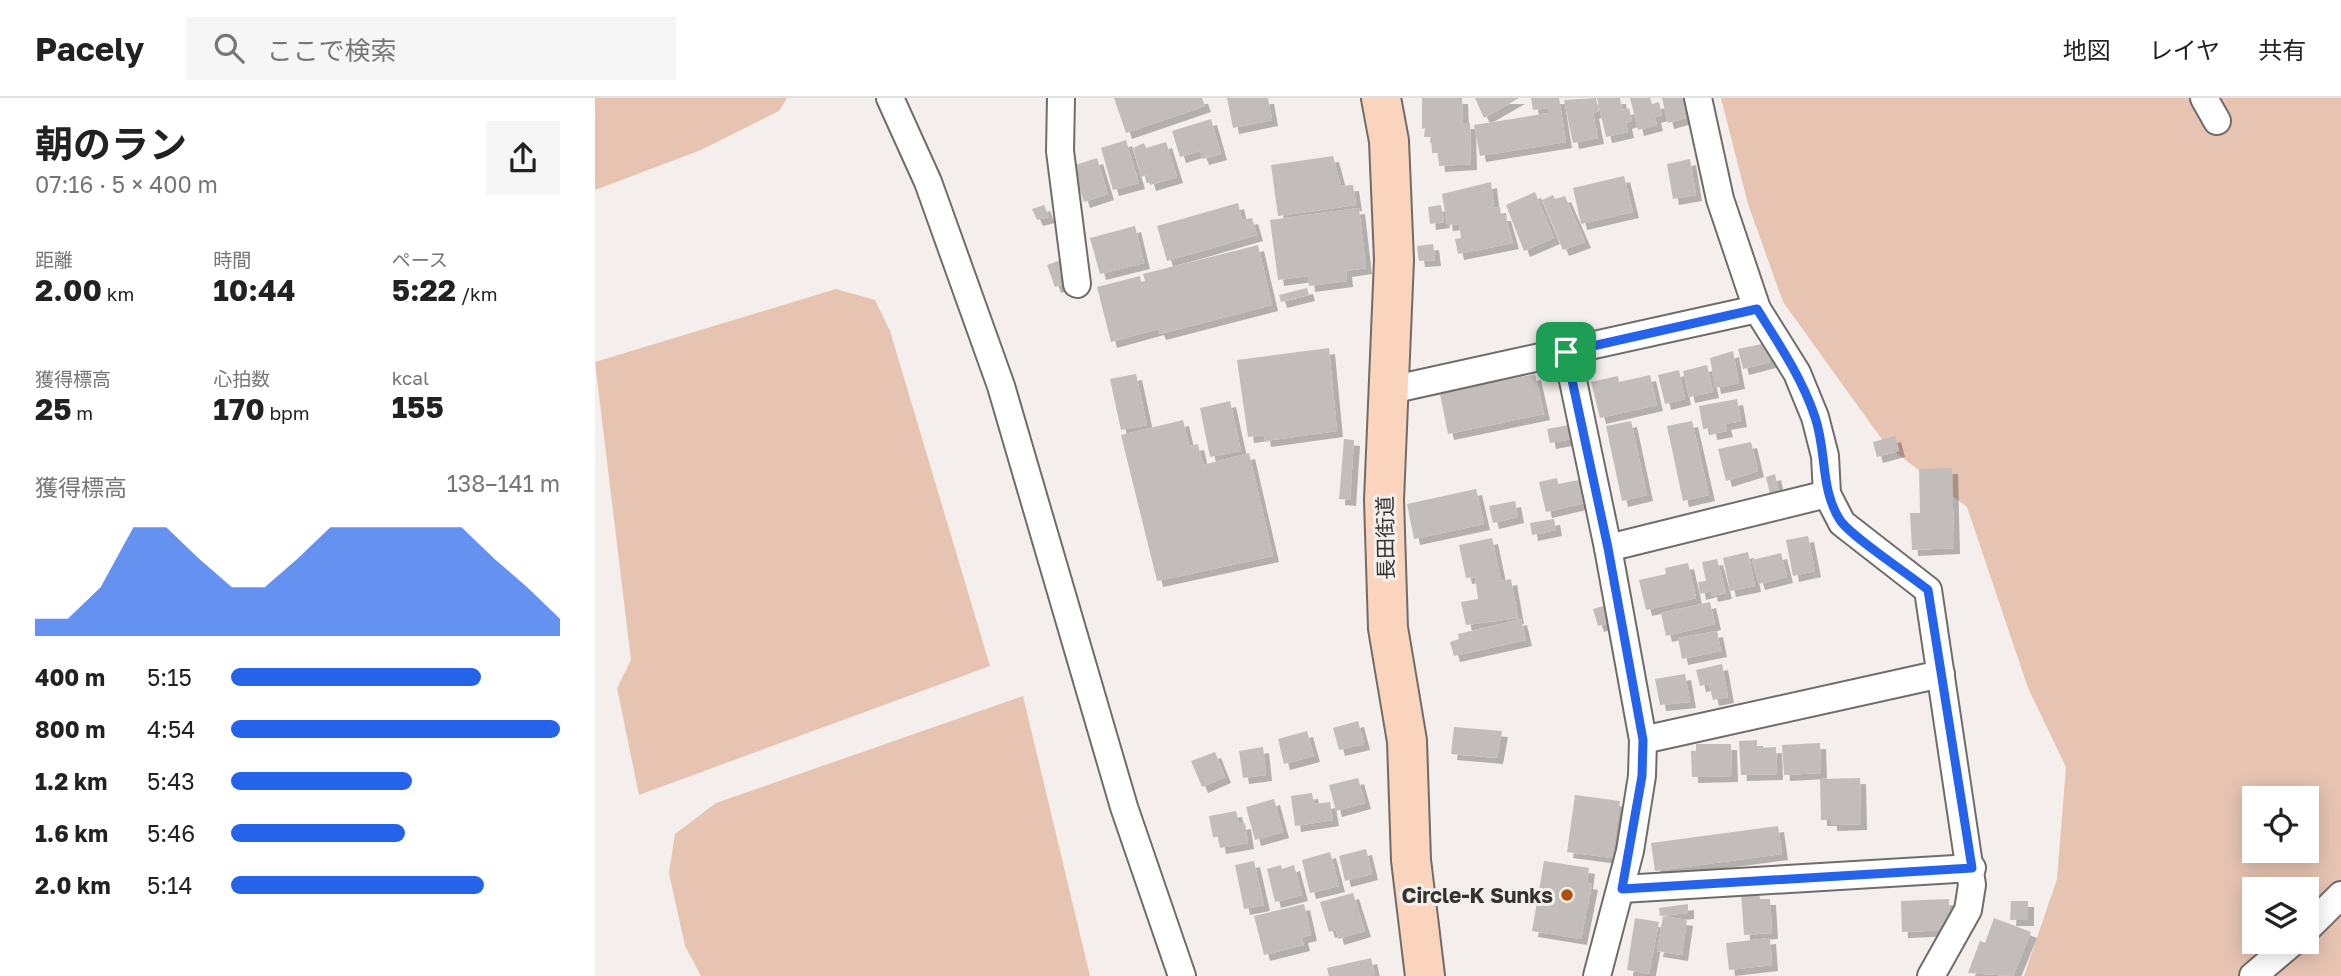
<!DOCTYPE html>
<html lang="ja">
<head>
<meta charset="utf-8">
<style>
  :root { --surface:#fff; --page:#f6f6f6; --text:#222; --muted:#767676; --line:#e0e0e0; --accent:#2563eb }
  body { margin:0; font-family:"Golos Text","Noto Sans JP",sans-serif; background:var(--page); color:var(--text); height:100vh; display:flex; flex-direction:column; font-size:26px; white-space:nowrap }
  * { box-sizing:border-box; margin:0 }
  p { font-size:23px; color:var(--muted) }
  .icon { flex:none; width:38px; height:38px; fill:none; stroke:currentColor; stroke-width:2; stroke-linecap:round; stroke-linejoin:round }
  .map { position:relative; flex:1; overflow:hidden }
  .side { display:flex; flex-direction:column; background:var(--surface); width:595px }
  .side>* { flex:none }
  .tools { position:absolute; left:1647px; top:688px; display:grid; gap:14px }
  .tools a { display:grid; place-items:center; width:77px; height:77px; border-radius:0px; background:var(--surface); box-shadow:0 4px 18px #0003; font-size:35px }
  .pin { position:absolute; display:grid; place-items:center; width:60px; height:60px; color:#fff; margin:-30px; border-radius:14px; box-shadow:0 4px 10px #0006 }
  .round { display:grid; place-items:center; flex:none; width:74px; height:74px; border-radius:0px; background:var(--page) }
  .head { display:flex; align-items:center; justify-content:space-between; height:119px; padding:0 35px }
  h1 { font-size:38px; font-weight:700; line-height:52px }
  .metrics { display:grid; grid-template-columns:repeat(3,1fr); gap:10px; height:119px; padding:7px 35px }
  .metrics div { display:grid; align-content:center }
  .metrics b { font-size:30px; font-weight:700 }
  .metrics small { font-size:19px; font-weight:400 }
  .metrics p { font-size:19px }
  .chart { height:196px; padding:14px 35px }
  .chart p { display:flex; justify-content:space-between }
  .chart svg { width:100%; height:126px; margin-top:7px; fill:var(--accent); opacity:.7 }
  ul { padding:0 35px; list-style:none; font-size:23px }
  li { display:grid; grid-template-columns:112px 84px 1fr; align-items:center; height:52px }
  li i { height:18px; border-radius:9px; background:var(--accent) }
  header { display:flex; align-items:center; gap:42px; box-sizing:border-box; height:98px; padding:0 35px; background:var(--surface); border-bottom:2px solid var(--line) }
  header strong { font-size:33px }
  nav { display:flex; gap:38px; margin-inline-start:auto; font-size:24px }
  .search { width:490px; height:63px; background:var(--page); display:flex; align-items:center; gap:18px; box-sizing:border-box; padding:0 24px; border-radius:0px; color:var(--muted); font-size:26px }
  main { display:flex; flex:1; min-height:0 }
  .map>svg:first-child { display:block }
</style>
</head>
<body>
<header>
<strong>Pacely</strong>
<div class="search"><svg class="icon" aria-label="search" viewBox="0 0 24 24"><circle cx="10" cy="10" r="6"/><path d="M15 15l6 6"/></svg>ここで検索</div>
<nav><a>地図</a><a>レイヤ</a><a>共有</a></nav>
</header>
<main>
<section class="side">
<div class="head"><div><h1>朝のラン</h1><p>07:16 · 5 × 400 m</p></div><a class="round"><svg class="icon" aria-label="share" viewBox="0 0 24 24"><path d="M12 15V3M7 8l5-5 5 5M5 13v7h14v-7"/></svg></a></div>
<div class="metrics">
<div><p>距離</p><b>2.00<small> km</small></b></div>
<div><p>時間</p><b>10:44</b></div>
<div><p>ペース</p><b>5:22<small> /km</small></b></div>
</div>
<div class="metrics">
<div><p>獲得標高</p><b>25<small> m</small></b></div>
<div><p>心拍数</p><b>170<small> bpm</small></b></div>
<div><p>kcal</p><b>155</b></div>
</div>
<div class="chart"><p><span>獲得標高</span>138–141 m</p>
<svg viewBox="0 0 160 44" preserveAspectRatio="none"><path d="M0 44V38L10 38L20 27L30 6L40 6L50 17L60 27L70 27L80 17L90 6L100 6L110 6L120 6L130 6L140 17L150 27L160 38V44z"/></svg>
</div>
<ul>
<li><b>400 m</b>5:15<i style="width:76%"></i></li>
<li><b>800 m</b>4:54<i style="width:100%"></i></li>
<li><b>1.2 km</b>5:43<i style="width:55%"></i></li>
<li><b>1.6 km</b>5:46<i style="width:53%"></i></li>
<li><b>2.0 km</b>5:14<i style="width:77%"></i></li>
</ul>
</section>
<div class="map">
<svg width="1746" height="878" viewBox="0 0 1746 878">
  <defs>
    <filter id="shadow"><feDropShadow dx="6" dy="6" stdDeviation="0" flood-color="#0004"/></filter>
  </defs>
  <rect width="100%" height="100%" fill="#f4efec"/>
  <g fill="#e7c4b2" fill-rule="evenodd">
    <path d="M0,0H192L184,13L106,52L0,92Z"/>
    <path d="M1126,0H1746V878H1429L1462,781L1471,669L1433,590L1372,409L1291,347L1188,204L1153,106ZM1659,700H1712V752H1659ZM1659,791H1712V844H1659Z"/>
    <path d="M241,191L280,202L295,233L395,568L44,697L22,590L36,562L0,264Z"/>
    <path d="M428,598L495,878H106L90,848L74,775L80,736L121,705Z"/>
  </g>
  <g fill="#c2bdba" filter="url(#shadow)">
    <path d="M519,0H607L610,8L531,35Z"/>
    <path d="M632,0H673L677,22L638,30Z"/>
    <path d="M827,0H867L868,25H875L876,66L844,68L843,55H837L836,39H829L830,30L827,31Z"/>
    <path d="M880,0H924L889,20Z"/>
    <path d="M936,0H964L971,44L885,58L879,27L954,15L953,10L938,12Z"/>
    <path d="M1001,0L1004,13L998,15L1003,40L978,45L969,2Z"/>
    <path d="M1002,0H1025L1027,12L1034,10L1037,23L1031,25L1033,34L1011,39Z"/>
    <path d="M1035,0H1055L1057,6L1064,4L1067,17L1060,19L1062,27L1043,32Z"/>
    <path d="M1067,0H1091L1094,12L1089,13L1091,20L1073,25Z"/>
    <path d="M616,21L626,56L608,61L605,53L585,59L577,33Z"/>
    <path d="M531,42L544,85L518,92L506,50Z"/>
    <path d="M571,44L582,79L555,87L552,77L546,79L538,50L549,45L551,50Z"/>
    <path d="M738,58L746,88L758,87L761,107L683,118L676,67Z"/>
    <path d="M502,60L513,96L489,104L477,68Z"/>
    <path d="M1095,61L1101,97L1078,101L1072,66Z"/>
    <path d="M1029,78L1038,114L986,126L978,90Z"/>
    <path d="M896,84L899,110L905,109L906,117H910L918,145L863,156L860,141L866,140L864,126L852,127L847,96Z"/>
    <path d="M940,94L959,140L929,153L911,107Z"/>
    <path d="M958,97L960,101L970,98L990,144L968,152L947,102Z"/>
    <path d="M643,105L647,122L657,120L662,137L572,163L562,128Z"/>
    <path d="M449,107L454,119L442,122L437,111Z"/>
    <path d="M846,107L849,124L835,126L833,109Z"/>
    <path d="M764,110L771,170L751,173L752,183L714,188L713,178L683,182L675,122Z"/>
    <path d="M540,128L549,165L505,176L495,140Z"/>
    <path d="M838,146L840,162L824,163L822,148Z"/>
    <path d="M663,147L677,207L565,236L563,231L516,244L502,189L545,178L546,184L550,183L548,176Z"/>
    <path d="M466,162L474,184L460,189L452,167Z"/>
    <path d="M712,190L714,197L686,204L684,197Z"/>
    <path d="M1171,245L1175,264L1148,271L1143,251Z"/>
    <path d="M734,250L742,333L670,343L669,337L653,339L642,262Z"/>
    <path d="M1138,253L1144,285L1120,290L1115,260Z"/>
    <path d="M1112,267L1118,294L1094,299L1088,273Z"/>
    <path d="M1084,272L1090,301L1070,306L1063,277Z"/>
    <path d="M541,276L552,327L526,332L515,281Z"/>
    <path d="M940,276L949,316L853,336L845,296Z"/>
    <path d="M1055,277L1062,307L1005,320L996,284L1023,278L1024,284Z"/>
    <path d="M1142,301L1146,323L1130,326L1132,333L1116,336L1115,330L1108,331L1104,308Z"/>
    <path d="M635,303L646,353L615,359L605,310Z"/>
    <path d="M588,322L594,348L603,346L608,367L654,355L678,458L562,483L526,337Z"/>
    <path d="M1036,323L1052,397L1027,403L1011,328Z"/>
    <path d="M1097,323L1114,397L1088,403L1072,328Z"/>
    <path d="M974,327L977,341L955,345L952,331Z"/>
    <path d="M1300,338L1304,353L1282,359L1278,344Z"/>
    <path d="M749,341L759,342L755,402L744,401Z"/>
    <path d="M1156,344L1163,373L1131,383L1123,351Z"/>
    <path d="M1357,370L1359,450L1317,452L1315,415H1325L1324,371Z"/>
    <path d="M1180,376L1184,394L1175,396L1171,379Z"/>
    <path d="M962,380L963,386L989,381L994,404L951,414L944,384Z"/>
    <path d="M881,391L889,426L819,441L812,406Z"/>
    <path d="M920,403L923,419L898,425L894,408Z"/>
    <path d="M959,421L961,432L937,437L935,425Z"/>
    <path d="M1213,438L1220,473L1198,478L1191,442Z"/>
    <path d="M897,440L906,483L916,481L923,520L871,527L866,504L883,501L880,479L871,480L864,447Z"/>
    <path d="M1153,454L1160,488L1135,493L1128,460Z"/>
    <path d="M1186,455L1192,479L1164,486L1157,462Z"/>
    <path d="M1122,461L1131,495L1117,498L1116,493L1105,496L1103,484L1111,483L1107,464Z"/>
    <path d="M1093,465L1101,500L1051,512L1044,482L1071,476L1070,470Z"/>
    <path d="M1115,504L1120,526L1071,538L1066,515Z"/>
    <path d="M1009,508L1014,525L1003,528L998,511Z"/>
    <path d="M926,521L931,542L859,558L855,544L864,541L863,536Z"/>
    <path d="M1122,533L1126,553L1087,561L1083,540Z"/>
    <path d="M1127,566L1133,599L1118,602L1114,586L1105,588L1101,572Z"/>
    <path d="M1090,576L1095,604L1065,607L1060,581Z"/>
    <path d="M763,623L769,646L744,652L738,630Z"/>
    <path d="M859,629L907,633L902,660L856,656Z"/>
    <path d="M712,633L719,658L689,666L683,641Z"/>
    <path d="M1162,642V650L1181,649L1182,676L1146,677L1144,643Z"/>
    <path d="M1225,645L1226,675L1189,677L1187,647Z"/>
    <path d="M1101,646H1136L1137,678L1097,679L1096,653H1101Z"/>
    <path d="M668,649L671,677L648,680L644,653Z"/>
    <path d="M620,654L630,679L607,689L596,663Z"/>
    <path d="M763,680L770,705L741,713L734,687Z"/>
    <path d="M1265,680L1266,726L1236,727V722H1226L1225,681Z"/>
    <path d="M717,695L719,706L735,704L738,722L700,728L696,698Z"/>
    <path d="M980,697L1025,703L1017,760L972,754Z"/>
    <path d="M679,701L688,734L660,742L651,709Z"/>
    <path d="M641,713L644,726L650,725L653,745L625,750L623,739H618L614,718Z"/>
    <path d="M1183,728L1187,756L1060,773L1056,745Z"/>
    <path d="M771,751L777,776L750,783L744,758Z"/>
    <path d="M735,754L744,788L715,795L707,762Z"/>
    <path d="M659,763L669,807L649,811L640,767Z"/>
    <path d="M949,763L994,770L992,785L997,786L986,841L937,833Z"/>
    <path d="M686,767L687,771L699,767L707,797L680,804L672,771Z"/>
    <path d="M758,795L770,833L743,841L741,832L734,834L725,804Z"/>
    <path d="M1164,795L1165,801H1175L1177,835L1149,837L1146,796Z"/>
    <path d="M1354,801L1355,832L1307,834L1306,803Z"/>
    <path d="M1416,803H1433V822H1415Z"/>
    <path d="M709,806L716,837L707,839L709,847L669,857L659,818Z"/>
    <path d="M1093,806V815L1065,818L1064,810Z"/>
    <path d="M1068,818L1092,822L1087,857L1062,853Z"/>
    <path d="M1040,820L1064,824L1054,876L1032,872Z"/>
    <path d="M1399,820L1436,834L1418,878L1373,875L1385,843L1390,845Z"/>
    <path d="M1175,840L1177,867L1134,872L1131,845Z"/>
    <path d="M776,860L780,878H734L732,870Z"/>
  </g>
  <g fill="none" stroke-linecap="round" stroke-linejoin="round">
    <g stroke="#716c6a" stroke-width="30">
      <g id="minor">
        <path d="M295,0L333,84L406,288L529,709L587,878"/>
        <path d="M466,0L465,53L482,186"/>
        <path d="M1103,0L1125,101L1162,211L1202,275L1220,319L1230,358L1232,396L1247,425L1333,492L1377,787L1373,812L1336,878"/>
        <path d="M1609,0L1622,23"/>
        <path d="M972,254L1013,450L1048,642L1047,678L1035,753L1002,878"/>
        <path d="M791,293L1162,211"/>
        <path d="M1013,450L1232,396"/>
        <path d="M1048,642L1346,576"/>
        <path d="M1027,791L1377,770"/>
        <path d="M1712,831L1746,797"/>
        <path d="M1658,878L1698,844"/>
      </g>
    </g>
    <g stroke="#716c6a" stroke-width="42">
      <path id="secondary" d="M786,0L794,43L799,162L789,402L793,530L812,643L816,762L830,878"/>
    </g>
    <use href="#minor" stroke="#fff" stroke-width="26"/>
    <use href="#secondary" stroke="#fad4bc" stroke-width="38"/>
  </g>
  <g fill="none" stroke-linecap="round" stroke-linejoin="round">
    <g stroke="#fff" stroke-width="14">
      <path id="route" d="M1162,211C1184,246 1207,280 1220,319C1232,354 1225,391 1245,422C1255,438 1315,477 1333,492L1377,770L1027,791L1047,678L1048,642L1013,450L971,254Z"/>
    </g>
    <use href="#route" stroke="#2563eb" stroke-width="9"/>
  </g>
  <circle fill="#af4f0b" stroke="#f4efec" stroke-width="2.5" cx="972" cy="797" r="7"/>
  <g text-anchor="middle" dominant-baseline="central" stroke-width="6" stroke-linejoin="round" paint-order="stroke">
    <g font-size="21" fill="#353332" stroke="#f4efec">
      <text transform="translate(790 440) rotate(-91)">長田街道</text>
    </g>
    <g font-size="21" font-weight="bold" fill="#353332" stroke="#f4efec" text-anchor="end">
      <text x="958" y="797">Circle-K Sunks</text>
    </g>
  </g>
</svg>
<div class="tools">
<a><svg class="icon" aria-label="locate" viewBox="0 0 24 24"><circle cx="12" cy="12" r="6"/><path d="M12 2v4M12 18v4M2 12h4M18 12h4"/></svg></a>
<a><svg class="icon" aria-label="layers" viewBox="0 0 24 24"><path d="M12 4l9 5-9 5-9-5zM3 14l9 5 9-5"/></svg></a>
</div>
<div class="pin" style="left:971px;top:254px;background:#1e9e55"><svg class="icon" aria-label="arrive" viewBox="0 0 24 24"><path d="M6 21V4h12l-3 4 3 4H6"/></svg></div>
</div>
</main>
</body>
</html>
